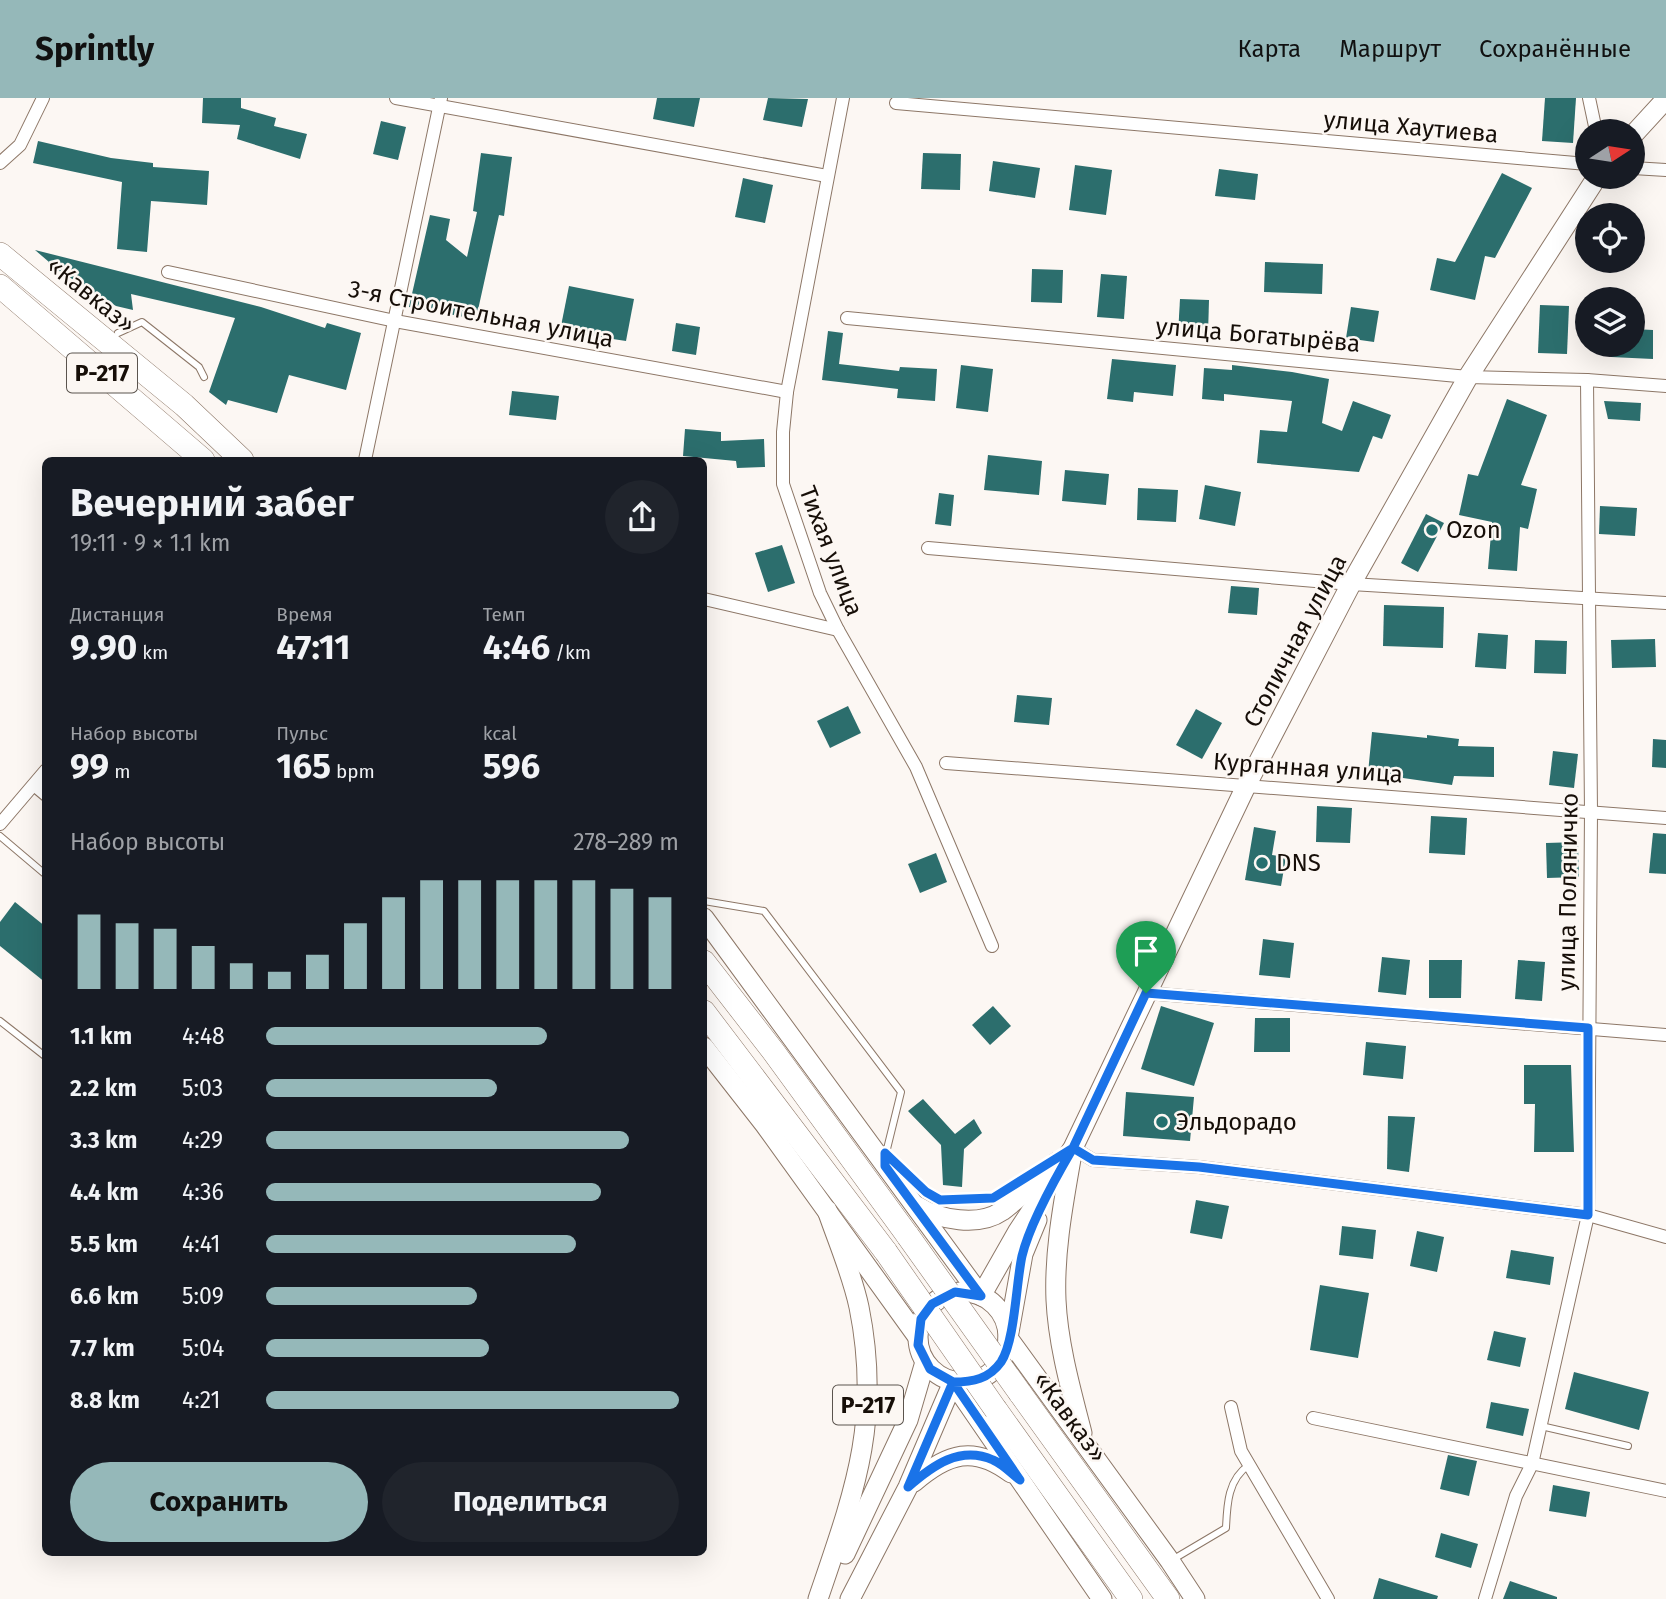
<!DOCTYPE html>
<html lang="ru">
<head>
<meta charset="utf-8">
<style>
  :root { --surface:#171b24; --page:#20242c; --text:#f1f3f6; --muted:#9ea1a6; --accent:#95b8b9 }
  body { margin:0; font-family:"Fira Sans",sans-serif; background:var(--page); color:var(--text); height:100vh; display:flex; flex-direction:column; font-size:26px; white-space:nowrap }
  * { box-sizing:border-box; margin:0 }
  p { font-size:23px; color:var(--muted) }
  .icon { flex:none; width:38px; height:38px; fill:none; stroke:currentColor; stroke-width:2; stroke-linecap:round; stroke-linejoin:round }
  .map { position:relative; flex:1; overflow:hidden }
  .details { position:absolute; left:42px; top:359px; width:665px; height:1099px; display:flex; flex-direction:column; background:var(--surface); border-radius:10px; box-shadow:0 7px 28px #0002 }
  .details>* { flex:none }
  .needle { width:46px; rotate:78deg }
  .buttons { position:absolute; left:1575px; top:21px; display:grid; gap:14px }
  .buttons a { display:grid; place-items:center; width:70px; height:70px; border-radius:50%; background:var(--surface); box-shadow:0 7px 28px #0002; font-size:35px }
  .pin { position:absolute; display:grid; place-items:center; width:60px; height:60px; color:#fff; margin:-72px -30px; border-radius:50% 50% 50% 0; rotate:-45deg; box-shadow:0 0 7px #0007 }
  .pin .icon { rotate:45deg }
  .round { display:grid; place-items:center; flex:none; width:74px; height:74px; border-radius:37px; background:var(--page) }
  .summary { display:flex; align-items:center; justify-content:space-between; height:119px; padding:0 28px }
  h1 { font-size:38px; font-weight:700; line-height:52px }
  .metrics { display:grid; grid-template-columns:repeat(3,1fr); gap:10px; height:119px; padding:7px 28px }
  .metrics div { display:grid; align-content:center }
  .metrics b { font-size:35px; font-weight:700 }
  .metrics small { font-size:19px; font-weight:400 }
  .metrics p { font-size:19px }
  .chart { height:196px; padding:14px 28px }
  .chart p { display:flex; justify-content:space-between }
  .chart svg { width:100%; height:126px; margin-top:7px; stroke:var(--accent); stroke-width:6 }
  .cta { display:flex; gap:14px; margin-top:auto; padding:14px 28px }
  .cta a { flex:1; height:80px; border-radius:42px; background:var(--accent); color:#111; font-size:28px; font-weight:700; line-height:80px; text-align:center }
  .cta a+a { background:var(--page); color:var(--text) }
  ul { padding:0 28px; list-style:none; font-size:23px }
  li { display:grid; grid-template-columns:112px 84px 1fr; align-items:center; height:52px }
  li i { height:18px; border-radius:9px; background:var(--accent) }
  header { display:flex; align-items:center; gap:42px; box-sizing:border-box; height:98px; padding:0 35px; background:var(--accent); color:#111 }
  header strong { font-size:33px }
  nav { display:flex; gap:38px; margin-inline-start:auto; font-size:24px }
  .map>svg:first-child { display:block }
</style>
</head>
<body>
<header>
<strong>Sprintly</strong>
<nav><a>Карта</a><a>Маршрут</a><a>Сохранённые</a></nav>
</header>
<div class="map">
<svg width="1666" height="1501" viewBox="0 0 1666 1501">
  <rect width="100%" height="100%" fill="#fcf7f3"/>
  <g fill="#2c6e6d">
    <path d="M203,0H241V10L276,20L274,28L307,36L300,61L237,41L240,27L202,25Z"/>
    <path d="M657,0H700L694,29L653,21Z"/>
    <path d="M768,0L808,1L802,29L763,22Z"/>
    <path d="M1545,0H1576L1573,45L1542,43Z"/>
    <path d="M381,23L406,29L398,62L373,56Z"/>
    <path d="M38,43L111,60L153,65V69L209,73L207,107L151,103L147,154L117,151L122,84L33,65Z"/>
    <path d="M481,55L512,59L504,118L499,117L476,221L409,209L430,117L450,121L446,142L467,159L477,114L473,113Z"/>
    <path d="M923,55L961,56L960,92L921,91Z"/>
    <path d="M993,63L1040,70L1035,100L989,93Z"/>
    <path d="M1075,67L1112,72L1106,117L1069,112Z"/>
    <path d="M1219,71L1258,76L1255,102L1215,98Z"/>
    <path d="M1502,75L1532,90L1495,160L1485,158L1475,202L1430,192L1437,160L1455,164Z"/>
    <path d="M743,80L773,87L765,125L735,119Z"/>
    <path d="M35,152L261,209L325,230L327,225L361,235L346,292L289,277L277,315L228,302L226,307L209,294L235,220L131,196L133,212L116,208L48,166L49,164Z"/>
    <path d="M1265,164L1323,166L1322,196L1264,194Z"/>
    <path d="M1032,171L1063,172L1062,205L1031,204Z"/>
    <path d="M1101,176L1127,178L1124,221L1097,219Z"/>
    <path d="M569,188L634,201L626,243L560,233Z"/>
    <path d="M1180,201L1209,202L1208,237L1178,236Z"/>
    <path d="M1540,207L1569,208L1567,256L1538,255Z"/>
    <path d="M1351,209L1379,213L1374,244L1346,240Z"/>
    <path d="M676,225L700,229L696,257L672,253Z"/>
    <path d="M1633,231L1653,232V261L1611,259V247H1633Z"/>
    <path d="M828,233L843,235L839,266L899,273L900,269L937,271L935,303L897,300L898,291L822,282Z"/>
    <path d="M1112,261L1176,267L1173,298L1134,294L1133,304L1107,301Z"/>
    <path d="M961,267L993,271L988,314L956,310Z"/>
    <path d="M1232,267L1292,274L1329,281L1322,325L1342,333L1353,303L1391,317L1382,341L1373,338L1359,374L1257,365L1260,332L1287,334L1292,303L1224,296V303L1202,301L1204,270L1232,272Z"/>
    <path d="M512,293L559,298L556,322L509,317Z"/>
    <path d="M1507,301L1547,317L1521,387L1537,391L1528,431L1520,429L1517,473L1488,471L1492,424L1459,417L1468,376L1478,378Z"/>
    <path d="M1604,303L1641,305L1640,323L1608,321Z"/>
    <path d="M685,331L721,334V343L764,341L765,369L737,370L736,363L683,358Z"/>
    <path d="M988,357L1042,363L1039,397L984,392Z"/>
    <path d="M1065,372L1109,376L1106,407L1062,403Z"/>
    <path d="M1205,387L1241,394L1235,428L1199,421Z"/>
    <path d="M1138,390L1178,392L1176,424L1137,422Z"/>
    <path d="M939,395L954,397L951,428L935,426Z"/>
    <path d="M1600,408L1637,410L1635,438L1599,436Z"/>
    <path d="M1426,416L1444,425L1418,474L1401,465Z"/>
    <path d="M782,447L795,485L768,494L755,455Z"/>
    <path d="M1231,488L1259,490L1257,517L1228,515Z"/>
    <path d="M1384,507L1444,509L1443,550L1383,548Z"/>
    <path d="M1478,535L1508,537L1506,571L1475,569Z"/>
    <path d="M1655,541L1656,569L1612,570L1611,542Z"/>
    <path d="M1535,542L1567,543L1566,576L1534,575Z"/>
    <path d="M1017,597L1052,600L1049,627L1014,624Z"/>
    <path d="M848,608L861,635L830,650L817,623Z"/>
    <path d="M1196,611L1222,625L1202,661L1176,647Z"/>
    <path d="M1372,634L1427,640V637L1459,641L1458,648L1494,649V679L1454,678L1452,687L1368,675Z"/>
    <path d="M1653,641L1666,642V670L1652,669Z"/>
    <path d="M1553,653L1578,656L1574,690L1549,687Z"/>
    <path d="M1317,708L1352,710L1350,745L1316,744Z"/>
    <path d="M1431,718L1467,720L1465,757L1429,755Z"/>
    <path d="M1254,729L1276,733L1272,757L1286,759L1281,788L1245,782Z"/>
    <path d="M1653,735L1666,736V776L1649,775Z"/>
    <path d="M1578,744L1579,779L1547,780L1546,745Z"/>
    <path d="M936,755L947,784L920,795L908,766Z"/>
    <path d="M15,804L46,829V885L0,848V824Z"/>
    <path d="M1263,841L1294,845L1290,880L1259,877Z"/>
    <path d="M1382,859L1410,862L1406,897L1378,894Z"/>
    <path d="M1429,862H1462L1461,900H1429Z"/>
    <path d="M1518,862L1545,864L1542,903L1515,901Z"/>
    <path d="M993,908L1011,928L990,947L972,927Z"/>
    <path d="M1161,908L1214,925L1194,988L1141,971Z"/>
    <path d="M1255,920H1290V954H1254Z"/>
    <path d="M1366,944L1406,948L1403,981L1363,977Z"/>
    <path d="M1524,967H1571L1574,1054H1534L1535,1006H1524Z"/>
    <path d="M1126,994L1194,999L1190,1043L1123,1038Z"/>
    <path d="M923,1001L955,1036L974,1021L982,1035L964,1051L962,1089L943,1087L941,1047L908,1013Z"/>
    <path d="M1388,1018L1415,1019L1409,1074L1387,1071Z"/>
    <path d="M1196,1102L1229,1108L1222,1141L1190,1135Z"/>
    <path d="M1342,1128L1376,1132L1373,1161L1339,1157Z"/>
    <path d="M1417,1133L1444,1139L1437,1174L1410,1168Z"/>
    <path d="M1511,1152L1554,1159L1550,1187L1506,1180Z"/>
    <path d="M1320,1187L1369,1195L1358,1260L1310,1252Z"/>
    <path d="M1494,1233L1526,1240L1520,1269L1487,1262Z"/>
    <path d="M1574,1274L1649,1294L1639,1332L1565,1311Z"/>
    <path d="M1491,1304L1529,1311L1523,1338L1486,1330Z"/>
    <path d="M1448,1357L1477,1363L1469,1398L1440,1391Z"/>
    <path d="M1553,1387L1590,1394L1586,1419L1549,1413Z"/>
    <path d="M1441,1435L1478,1446L1471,1470L1435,1459Z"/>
    <path d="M1379,1480L1438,1498L1437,1501H1373Z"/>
    <path d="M1510,1483L1557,1499V1501H1503Z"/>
  </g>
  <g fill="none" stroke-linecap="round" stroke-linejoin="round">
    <g stroke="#8d7767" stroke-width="8">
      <g id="lane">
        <path d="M118,235L142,224L199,269L204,279"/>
        <path d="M0,738L46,777"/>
        <path d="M704,803L764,813L901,994L885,1059"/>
        <path d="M0,923L46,959"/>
        <path d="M889,1059L926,1094L940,1102L993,1100L1033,1075"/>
        <path d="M1541,1328L1628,1348"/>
        <path d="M1172,1462L1226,1430C1227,1406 1228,1381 1249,1367"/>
      </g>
    </g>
    <g stroke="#8d7767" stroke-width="14">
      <g id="street">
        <path d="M396,0L827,78"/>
        <path d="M843,0L787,294L783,334V386L820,495L838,532L916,669L992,848"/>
        <path d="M1589,0L1596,33"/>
        <path d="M896,5L1587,66"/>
        <path d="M0,65L20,47L43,0"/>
        <path d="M1633,70L1666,72"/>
        <path d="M168,174L395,223L787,294"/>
        <path d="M847,220L1468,279L1587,282L1666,288"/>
        <path d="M365,362L441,0"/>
        <path d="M928,450L1351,486L1666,505"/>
        <path d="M704,501L838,532"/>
        <path d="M946,665L1666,720"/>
        <path d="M34,687L46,697"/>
        <path d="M0,726L46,672"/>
        <path d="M1146,895L1666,937"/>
        <path d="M1073,1050L1093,1062L1199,1069L1588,1117L1666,1139"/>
        <path d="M1231,1309L1241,1353L1328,1501"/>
        <path d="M1313,1320L1666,1393"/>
        <path d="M1485,1501L1516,1398L1532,1366L1588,1117L1591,714L1587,282"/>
      </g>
    </g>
    <g stroke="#8d7767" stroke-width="21">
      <g id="primary">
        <path d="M1633,37L1666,1"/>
        <path d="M704,820L981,1198L1018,1133L1073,1050L1247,686L1351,486L1468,279L1597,79"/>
        <path d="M704,949L765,1027L917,1238"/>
        <path d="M1071,1061C1063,1107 1054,1155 1056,1202C1058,1246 1071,1292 1082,1335"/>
        <path d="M917,1108C939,1122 979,1129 1002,1113C1021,1099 1039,1080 1057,1064"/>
        <path d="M1037,1122L1023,1156L1008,1240L1170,1463L1195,1501"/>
        <circle cx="963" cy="1239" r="45"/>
        <path d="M953,1284L1102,1501"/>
        <path d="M914,1384C948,1355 974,1347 1011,1375"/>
        <path d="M845,1456L908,1322L925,1264"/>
        <path d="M818,1501C854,1395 882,1323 859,1209C852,1176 838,1144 827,1112"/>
        <path d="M850,1501L908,1389L953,1284"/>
      </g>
    </g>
    <g stroke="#8d7767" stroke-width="24">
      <g id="highway">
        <path d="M0,156L184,307L242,362"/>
        <path d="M0,188L203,362"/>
        <path d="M704,864L773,953L908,1138"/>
        <path d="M704,914L886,1154"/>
        <path d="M1020,1295L1168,1501"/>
        <path d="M996,1312L1131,1501"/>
      </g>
    </g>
    <use href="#lane" stroke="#fff" stroke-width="6"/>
    <use href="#street" stroke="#fff" stroke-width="12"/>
    <use href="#primary" stroke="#fff" stroke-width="19"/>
    <use href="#highway" stroke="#fff" stroke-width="23"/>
    <g stroke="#8d7767" stroke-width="24" stroke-linecap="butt">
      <g id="highway-bridge">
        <path d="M908,1138L1020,1295"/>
        <path d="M886,1154L996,1312"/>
      </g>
    </g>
    <use href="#highway-bridge" stroke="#fff" stroke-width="23"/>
  </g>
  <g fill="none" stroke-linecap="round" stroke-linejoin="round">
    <g stroke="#fff" stroke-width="14">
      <path id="route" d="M1146,895L1073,1050L993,1100L940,1102L926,1094L885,1055V1068L981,1198L955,1194L932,1206L921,1221L918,1247L930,1271L953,1284L1020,1382C1012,1376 1003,1366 993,1362C960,1347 932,1368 908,1389L953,1284C973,1284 989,1281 1001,1264C1015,1243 1016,1185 1022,1158C1030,1125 1056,1079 1073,1050L1093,1062L1199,1069L1588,1117V930L1146,895"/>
    </g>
    <use href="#route" stroke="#1a73e8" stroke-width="9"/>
  </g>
  <g fill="#246f6e" stroke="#fcf7f3" stroke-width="2.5">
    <circle cx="1432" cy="432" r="7"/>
    <circle cx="1262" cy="765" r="7"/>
    <circle cx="1162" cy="1024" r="7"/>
  </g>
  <g text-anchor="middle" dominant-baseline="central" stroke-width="5" stroke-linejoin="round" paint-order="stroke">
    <g fill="#fcf7f3" stroke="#5b544e" stroke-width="2">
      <rect x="67" y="255.5" width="70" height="39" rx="5"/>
      <rect x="833" y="1287.5" width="70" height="39" rx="5"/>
    </g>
    <g font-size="23" font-weight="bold" fill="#160e08">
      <text x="102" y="275">Р-217</text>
      <text x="868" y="1307">Р-217</text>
    </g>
    <g font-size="24" fill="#160e08" stroke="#fcf7f3">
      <text transform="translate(1411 29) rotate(5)">улица Хаутиева</text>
      <text transform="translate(91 197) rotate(39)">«Кавказ»</text>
      <text transform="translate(481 216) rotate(11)">3-я Строительная улица</text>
      <text transform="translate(1258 237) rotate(5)">улица Богатырёва</text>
      <text transform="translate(831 453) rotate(69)">Тихая улица</text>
      <text transform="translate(1295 543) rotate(-62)">Столичная улица</text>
      <text transform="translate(1308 670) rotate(4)">Курганная улица</text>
      <text transform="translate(1568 794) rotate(-89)">улица Поляничко</text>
      <text transform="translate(1070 1319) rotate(54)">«Кавказ»</text>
    </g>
    <g font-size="24" fill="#160e08" stroke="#fcf7f3" text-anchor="start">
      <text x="1446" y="432">Ozon</text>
      <text x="1276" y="765">DNS</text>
      <text x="1176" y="1024">Эльдорадо</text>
    </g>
  </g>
</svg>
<div class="buttons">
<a><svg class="needle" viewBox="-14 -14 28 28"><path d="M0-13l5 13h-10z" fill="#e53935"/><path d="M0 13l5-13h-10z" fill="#9ea1a6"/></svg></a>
<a><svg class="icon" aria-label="locate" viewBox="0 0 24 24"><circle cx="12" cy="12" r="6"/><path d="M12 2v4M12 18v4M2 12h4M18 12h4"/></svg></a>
<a><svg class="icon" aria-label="layers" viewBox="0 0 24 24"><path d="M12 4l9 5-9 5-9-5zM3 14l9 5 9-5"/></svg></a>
</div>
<div class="pin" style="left:1146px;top:895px;background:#1e9e55"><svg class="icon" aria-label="arrive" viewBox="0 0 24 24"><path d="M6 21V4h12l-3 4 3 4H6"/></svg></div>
<section class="details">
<div class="summary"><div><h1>Вечерний забег</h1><p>19:11 · 9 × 1.1 km</p></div><a class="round"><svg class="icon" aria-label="share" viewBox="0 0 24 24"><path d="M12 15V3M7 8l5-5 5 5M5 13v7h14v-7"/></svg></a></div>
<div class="metrics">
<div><p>Дистанция</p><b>9.90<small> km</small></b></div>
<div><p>Время</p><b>47:11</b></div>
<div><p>Темп</p><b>4:46<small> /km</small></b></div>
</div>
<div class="metrics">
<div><p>Набор высоты</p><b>99<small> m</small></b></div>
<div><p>Пульс</p><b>165<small> bpm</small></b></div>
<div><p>kcal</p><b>596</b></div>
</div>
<div class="chart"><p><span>Набор высоты</span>278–289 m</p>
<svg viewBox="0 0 160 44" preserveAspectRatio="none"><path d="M5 44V18M15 44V21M25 44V23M35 44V29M45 44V35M55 44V38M65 44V32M75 44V21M85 44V12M95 44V6M105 44V6M115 44V6M125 44V6M135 44V6M145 44V9M155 44V12"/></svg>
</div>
<ul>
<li><b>1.1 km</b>4:48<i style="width:68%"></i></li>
<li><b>2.2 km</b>5:03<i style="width:56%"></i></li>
<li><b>3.3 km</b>4:29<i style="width:88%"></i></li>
<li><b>4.4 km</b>4:36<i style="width:81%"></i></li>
<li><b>5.5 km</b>4:41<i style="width:75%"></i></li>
<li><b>6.6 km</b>5:09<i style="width:51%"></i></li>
<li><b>7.7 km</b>5:04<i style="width:54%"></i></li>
<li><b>8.8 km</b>4:21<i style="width:100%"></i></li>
</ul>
<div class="cta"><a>Сохранить</a><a>Поделиться</a></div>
</section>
</div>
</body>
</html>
